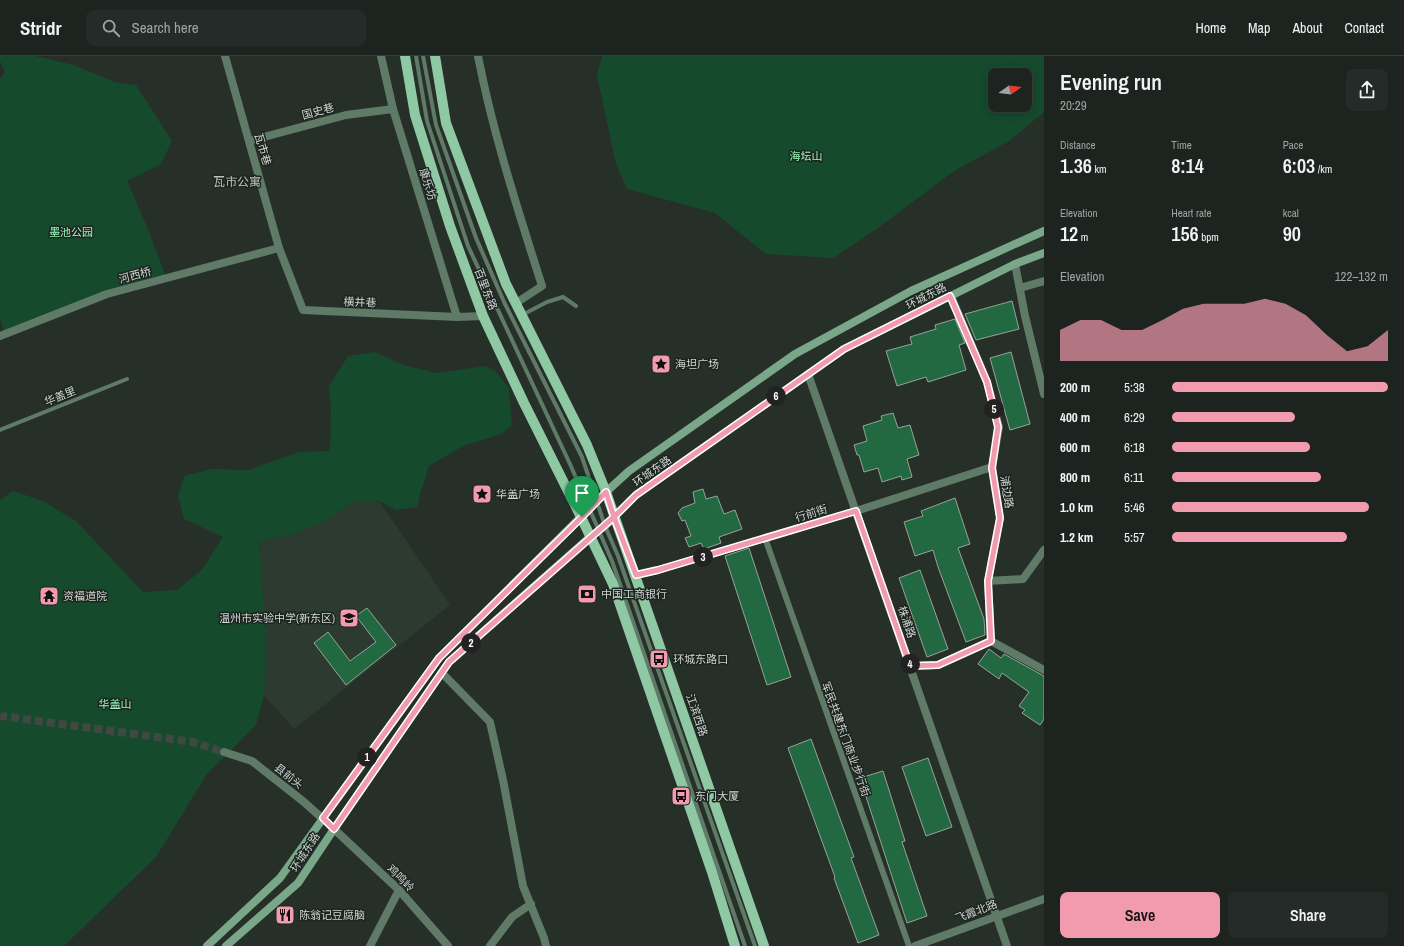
<!DOCTYPE html>
<html lang="en">
<head>
<meta charset="utf-8">
<style>
  :root { --surface:#1d231f; --page:#252b28; --text:#f1f3f6; --muted:#a0a4a4; --line:#3b403d; --accent:#f29aae }
  body { margin:0; font-family:"Archivo Narrow","Noto Sans SC",sans-serif; background:var(--page); color:var(--text); height:100vh; display:flex; flex-direction:column; font-size:15px; white-space:nowrap }
  * { box-sizing:border-box; margin:0 }
  p { font-size:13px; color:var(--muted) }
  .icon { flex:none; width:22px; height:22px; fill:none; stroke:currentColor; stroke-width:2; stroke-linecap:round; stroke-linejoin:round }
  .map { position:relative; flex:1; overflow:hidden }
  .sheet { display:flex; flex-direction:column; background:var(--surface); width:360px }
  .sheet>* { flex:none }
  .needle { width:26px; rotate:76deg }
  .tools { position:absolute; left:988px; top:12px; display:grid; gap:8px }
  .tools a { display:grid; place-items:center; width:44px; height:44px; border-radius:8px; background:var(--surface); box-shadow:0 2px 10px #0003,0 0 0 1px var(--line); font-size:20px }
  .pin { position:absolute; display:grid; place-items:center; width:34px; height:34px; color:#fff; margin:-41px -17px; border-radius:50% 50% 50% 0; rotate:-45deg; box-shadow:0 0 4px #0007 }
  .pin .icon { rotate:45deg }
  .km { position:absolute; width:20px; height:20px; margin:-10px; border-radius:50%; background:#222; color:#fff; font-size:11px; line-height:20px; text-align:center }
  .round { display:grid; place-items:center; flex:none; width:42px; height:42px; border-radius:8px; background:var(--page) }
  .summary { display:flex; align-items:center; justify-content:space-between; height:68px; padding:0 16px }
  h1 { font-size:22px; font-weight:600; line-height:30px }
  .figures { display:grid; grid-template-columns:repeat(3,1fr); gap:6px; height:68px; padding:4px 16px }
  .figures div { display:grid; align-content:center }
  .figures b { font-size:20px; font-weight:600 }
  .figures small { font-size:11px; font-weight:400 }
  .figures p { font-size:11px }
  .chart { height:112px; padding:8px 16px }
  .chart p { display:flex; justify-content:space-between }
  .chart svg { width:100%; height:72px; margin-top:4px; fill:var(--accent); opacity:.7 }
  .primary-button { display:flex; gap:8px; margin-top:auto; padding:8px 16px }
  .primary-button a { flex:1; height:46px; border-radius:8px; background:var(--accent); color:#111; font-size:16px; font-weight:600; line-height:46px; text-align:center }
  .primary-button a+a { background:var(--page); color:var(--text) }
  ul { padding:0 16px; list-style:none; font-size:13px }
  li { display:grid; grid-template-columns:64px 48px 1fr; align-items:center; height:30px }
  li i { height:10px; border-radius:5px; background:var(--accent) }
  header { display:flex; align-items:center; gap:24px; box-sizing:border-box; height:56px; padding:0 20px; background:var(--surface); border-bottom:1px solid var(--line) }
  header strong { font-size:19px }
  nav { display:flex; gap:22px; margin-inline-start:auto; font-size:14px }
  .search { width:280px; height:36px; background:var(--page); display:flex; align-items:center; gap:10px; box-sizing:border-box; padding:0 14px; border-radius:8px; color:var(--muted); font-size:15px }
  main { display:flex; flex:1; min-height:0 }
  .map>svg:first-child { display:block }
</style>
</head>
<body>
<header>
<strong>Stridr</strong>
<div class="search"><svg class="icon" aria-label="search" viewBox="0 0 24 24"><circle cx="10" cy="10" r="6"/><path d="M15 15l6 6"/></svg>Search here</div>
<nav><a>Home</a><a>Map</a><a>About</a><a>Contact</a></nav>
</header>
<main>
<div class="map">
<svg width="1044" height="890" viewBox="0 0 1044 890">
  <rect width="100%" height="100%" fill="#272f29"/>
  <path fill="#2c3a30" d="M379,445L450,549L294,673L264,639L266,575L259,485L291,479L326,465L354,446Z"/>
  <g fill="#154a2d" fill-rule="evenodd">
    <path d="M0,0H35L74,9L114,26L136,29L172,85L161,108L127,125L147,171L165,218L5,278L0,263V23L5,16L0,5Z"/>
    <path d="M602,0H1044V56L1009,85L954,115L882,169L833,202L766,198L715,157L627,133L616,108L597,19ZM995,19H1025V49H995Z"/>
    <path d="M375,296L403,309L437,317L485,310L494,314L509,332L512,369L501,378L463,390L429,410L421,435L417,451L396,454L379,445L354,446L326,465L291,479L259,485L266,575L264,639L256,669L207,718L156,801L64,890H0V444L13,435L43,445L76,465L143,536L177,534L202,514L223,481L184,463L178,440L184,420L212,413L248,414L299,396L330,395L331,354L329,330L348,300Z"/>
  </g>
  <g fill="#226941" stroke="#98a29b">
    <path d="M1012,245L1019,273L976,284L965,258Z"/>
    <path d="M955,263L965,287L959,289L966,314L928,326L926,321L897,330L886,295L912,288L910,281L936,273L935,269Z"/>
    <path d="M1011,296L1030,368L1010,374L990,302Z"/>
    <path d="M893,357L898,372L910,369L919,399L907,403L912,421L902,424L901,420L882,426L878,412L864,416L859,399H857L854,389L867,385L863,370L882,364L881,360Z"/>
    <path d="M703,433L706,443L717,440L724,458L735,454L742,473L719,481L721,487L704,493L701,487L689,491L685,482L691,480L685,464L682,465L678,457L682,452L695,447L693,436Z"/>
    <path d="M955,442L970,488L958,492L984,563L985,579L966,586L938,511L933,494L915,500L904,466L923,460L921,455Z"/>
    <path d="M749,492L791,621L767,629L725,500Z"/>
    <path d="M920,514L948,593L927,601L899,522Z"/>
    <path d="M367,552L396,589L346,629L314,587L328,576L350,605L376,586L356,560Z"/>
    <path d="M989,593L1001,602L1004,598L1044,620V663L1040,669L1022,657L1025,654L1019,650L1029,636L1002,617L999,623L978,608Z"/>
    <path d="M811,683L854,801L851,802L879,879L858,887L834,822L835,821L788,692Z"/>
    <path d="M928,702L952,771L926,780L902,711Z"/>
    <path d="M883,715L905,785L902,786L927,860L907,867L860,722Z"/>
  </g>
  <g fill="none" stroke-linecap="round" stroke-linejoin="round">
    <path stroke="#404842" stroke-width="8" stroke-dasharray="8 4" stroke-linecap="butt" d="M0,658L2,660L193,686L224,696"/>
    <g stroke="#5f7b68" stroke-width="4">
      <path d="M416,0L427,65L468,190L570,408L612,505L745,890"/>
      <path d="M423,0L436,69L476,182L505,248L582,401L605,470L618,500L755,890"/>
      <path d="M522,259L547,246L563,241L576,250"/>
      <path d="M0,374L127,323"/>
    </g>
    <path stroke="#5f7b68" stroke-width="6" d="M765,482L909,890"/>
    <g stroke="#5f7b68" stroke-width="8">
      <path d="M225,0L279,192L303,254L457,261L483,260"/>
      <path d="M381,0L393,53L457,261"/>
      <path d="M478,0C493,78 518,154 542,230L516,247"/>
      <path d="M249,85L346,59L393,53"/>
      <path d="M1015,208L1025,260L1044,338"/>
      <path d="M1020,232L1044,225"/>
      <path d="M951,240L987,326L999,371L992,411L1000,462L988,525L1023,523L1044,494"/>
      <path d="M0,280L107,238L279,192"/>
      <path d="M636,519L658,514L856,455L992,411"/>
      <path d="M988,525L991,585L1044,614"/>
      <path d="M910,610L938,609L991,585"/>
      <path d="M442,617L490,666L503,724L523,830L544,882L546,890"/>
      <path d="M334,773L399,834L448,890"/>
      <path d="M370,890L399,834"/>
      <path d="M490,890L512,861L531,848"/>
    </g>
    <g stroke="#5f7b68" stroke-width="8">
      <path d="M808,318L1007,890"/>
      <path d="M224,696L252,705L304,746L334,773"/>
      <path d="M915,890L1044,843"/>
    </g>
    <g stroke="#7aa789" stroke-width="8">
      <path d="M207,890L280,822L439,602L606,436L629,415L795,298L911,235L1044,175"/>
      <path d="M226,890L298,827L334,773L449,606L590,481L605,470L636,439L844,293L1015,208L1044,197"/>
    </g>
    <g stroke="#8fc9a3" stroke-width="10">
      <path d="M405,0L415,59L450,170L483,260L524,347L581,461L613,528L712,816L735,890"/>
      <path d="M435,0L446,67L506,228L587,389L606,436L764,890"/>
    </g>
  </g>
  <g fill="none" stroke-linecap="round" stroke-linejoin="round">
    <g stroke="#fff" stroke-width="8">
      <path id="route" d="M582,461L439,602L323,762L334,773L449,606L614,461L636,519L658,514L856,455L910,610L938,609L991,585L988,525L1000,462L992,412L998,371L987,326L950,240L844,293L636,439L614,461L606,436L582,461"/>
    </g>
    <use href="#route" stroke="#f29aae" stroke-width="5"/>
  </g>
  <defs>
    <g id="sight-square" transform="scale(1)"><rect x="-9" y="-9" width="18" height="18" rx="4" fill="#f29aae" stroke="#1d2520"/><path d="M0-6L1.8-2.2L6-1.7L2.9 1.2L3.7 5.4L0 3.3L-3.7 5.4L-2.9 1.2L-6-1.7L-1.8-2.2Z" fill="#111"/></g>
    <g id="bank-square" transform="scale(1)"><rect x="-9" y="-9" width="18" height="18" rx="4" fill="#f29aae" stroke="#1d2520"/><path d="M-6-4H6V4H-6ZM0-2.3a2.3 2.3 0 1 0 0 4.6a2.3 2.3 0 1 0 0-4.6Z" fill="#111"/></g>
    <g id="temple-square" transform="scale(1)"><rect x="-9" y="-9" width="18" height="18" rx="4" fill="#f29aae" stroke="#1d2520"/><path d="M0-6L5-2H3V0L6.5 2.5H4V6H1.5V3h-3V6H-4V2.5H-6.5L-3 0V-2H-5Z" fill="#111"/></g>
    <g id="school-square" transform="scale(1)"><rect x="-9" y="-9" width="18" height="18" rx="4" fill="#f29aae" stroke="#1d2520"/><path d="M0-5L7-2L0 1L-7-2ZM-4 1L0 2.5L4 1V4Q0 6-4 4Z" fill="#111"/></g>
    <g id="bus-square" transform="scale(1)"><rect x="-9" y="-9" width="18" height="18" rx="4" fill="#f29aae" stroke="#1d2520"/><path d="M-5-6H5V4H4V6H2V4H-2V6H-4V4H-5ZM-3.5-4V0h7V-4ZM-3.5 1.2v1.5H-2V1.2ZM2 1.2v1.5H3.5V1.2Z" fill="#111"/></g>
    <g id="restaurant-square" transform="scale(1)"><rect x="-9" y="-9" width="18" height="18" rx="4" fill="#f29aae" stroke="#1d2520"/><path d="M-5-6h1v4h1v-4h1v4h1v-4h1v5L-1.5 .5V6h-2V.5L-5-1ZM5-6V6H3V1.5H1.5Q1.5-4 5-6Z" fill="#111"/></g>
  </defs>
  <g fill-rule="evenodd">
    <use href="#sight-square" x="661" y="308"/>
    <use href="#sight-square" x="482" y="438"/>
    <use href="#bank-square" x="587" y="538"/>
    <use href="#temple-square" x="49" y="540"/>
    <use href="#school-square" x="349" y="562"/>
    <use href="#bus-square" x="659" y="603"/>
    <use href="#bus-square" x="681" y="740"/>
    <use href="#restaurant-square" x="285" y="859"/>
  </g>
  <g text-anchor="middle" dominant-baseline="central" stroke-width="3" stroke-linejoin="round" paint-order="stroke">
    <g font-size="11" fill="#cfd4d1" stroke="#1d2520">
      <text transform="translate(318 55) rotate(-15)">国史巷</text>
      <text transform="translate(263 93) rotate(74)">瓦市巷</text>
      <text transform="translate(428 128) rotate(73)">康乐坊</text>
      <text transform="translate(135 219) rotate(-15)">河西桥</text>
      <text transform="translate(486 233) rotate(69)">百里东路</text>
      <text transform="translate(926 240) rotate(-27)">环城东路</text>
      <text transform="translate(360 246) rotate(2)">横井巷</text>
      <text transform="translate(60 340) rotate(-22)">华盖里</text>
      <text transform="translate(652 415) rotate(-35)">环城东路</text>
      <text transform="translate(1007 436) rotate(81)">浦边路</text>
      <text transform="translate(811 457) rotate(-17)">行前街</text>
      <text transform="translate(907 566) rotate(71)">株浦路</text>
      <text transform="translate(697 659) rotate(71)">江滨西路</text>
      <text transform="translate(846 683) rotate(70)">军民共建东门商业步行街</text>
      <text transform="translate(289 720) rotate(38)">县前头</text>
      <text transform="translate(305 796) rotate(-57)">环城东路</text>
      <text transform="translate(401 822) rotate(45)">鸡鸣岭</text>
      <text transform="translate(976 855) rotate(-21)">飞霞北路</text>
    </g>
    <g font-size="11" fill="#96f6b9" stroke="#1d2520">
      <text x="806" y="100">海坛山</text>
      <text x="71" y="176">墨池公园</text>
      <text x="115" y="648">华盖山</text>
    </g>
    <g font-size="11" fill="#cfd4d1" stroke="#1d2520" text-anchor="start">
      <text x="675" y="308">海坦广场</text>
      <text x="496" y="438">华盖广场</text>
      <text x="601" y="538">中国工商银行</text>
      <text x="63" y="540">资福道院</text>
      <text x="335" y="562" text-anchor="end">温州市实验中学(新东区)</text>
      <text x="673" y="603">环城东路口</text>
      <text x="695" y="740">东门大厦</text>
      <text x="299" y="859">陈翁记豆腐脑</text>
    </g>
    <g font-size="12" fill="#b8c2bb" stroke="#1d2520">
      <text x="237" y="126">瓦市公寓</text>
    </g>
  </g>
</svg>
<div class="tools">
<a><svg class="needle" viewBox="-14 -14 28 28"><path d="M0-13l5 13h-10z" fill="#e53935"/><path d="M0 13l5-13h-10z" fill="#a0a4a4"/></svg></a>
</div>
<div class="pin" style="left:582px;top:461px;background:#1e9e55"><svg class="icon" aria-label="arrive" viewBox="0 0 24 24"><path d="M6 21V4h12l-3 4 3 4H6"/></svg></div>
<b class="km" style="left:367px;top:701px">1</b>
<b class="km" style="left:471px;top:587px">2</b>
<b class="km" style="left:703px;top:501px">3</b>
<b class="km" style="left:910px;top:608px">4</b>
<b class="km" style="left:994px;top:353px">5</b>
<b class="km" style="left:776px;top:340px">6</b>
</div>
<section class="sheet">
<div class="summary"><div><h1>Evening run</h1><p>20:29</p></div><a class="round"><svg class="icon" aria-label="share" viewBox="0 0 24 24"><path d="M12 15V3M7 8l5-5 5 5M5 13v7h14v-7"/></svg></a></div>
<div class="figures">
<div><p>Distance</p><b>1.36<small> km</small></b></div>
<div><p>Time</p><b>8:14</b></div>
<div><p>Pace</p><b>6:03<small> /km</small></b></div>
</div>
<div class="figures">
<div><p>Elevation</p><b>12<small> m</small></b></div>
<div><p>Heart rate</p><b>156<small> bpm</small></b></div>
<div><p>kcal</p><b>90</b></div>
</div>
<div class="chart"><p><span>Elevation</span>122–132 m</p>
<svg viewBox="0 0 160 44" preserveAspectRatio="none"><path d="M0 44V25L10 19L20 19L30 25L40 25L50 19L60 12L70 9L80 9L90 9L100 6L110 9L120 16L130 28L140 38L150 35L160 25V44z"/></svg>
</div>
<ul>
<li><b>200 m</b>5:38<i style="width:100%"></i></li>
<li><b>400 m</b>6:29<i style="width:57%"></i></li>
<li><b>600 m</b>6:18<i style="width:64%"></i></li>
<li><b>800 m</b>6:11<i style="width:69%"></i></li>
<li><b>1.0 km</b>5:46<i style="width:91%"></i></li>
<li><b>1.2 km</b>5:57<i style="width:81%"></i></li>
</ul>
<div class="primary-button"><a>Save</a><a>Share</a></div>
</section>
</main>
</body>
</html>
